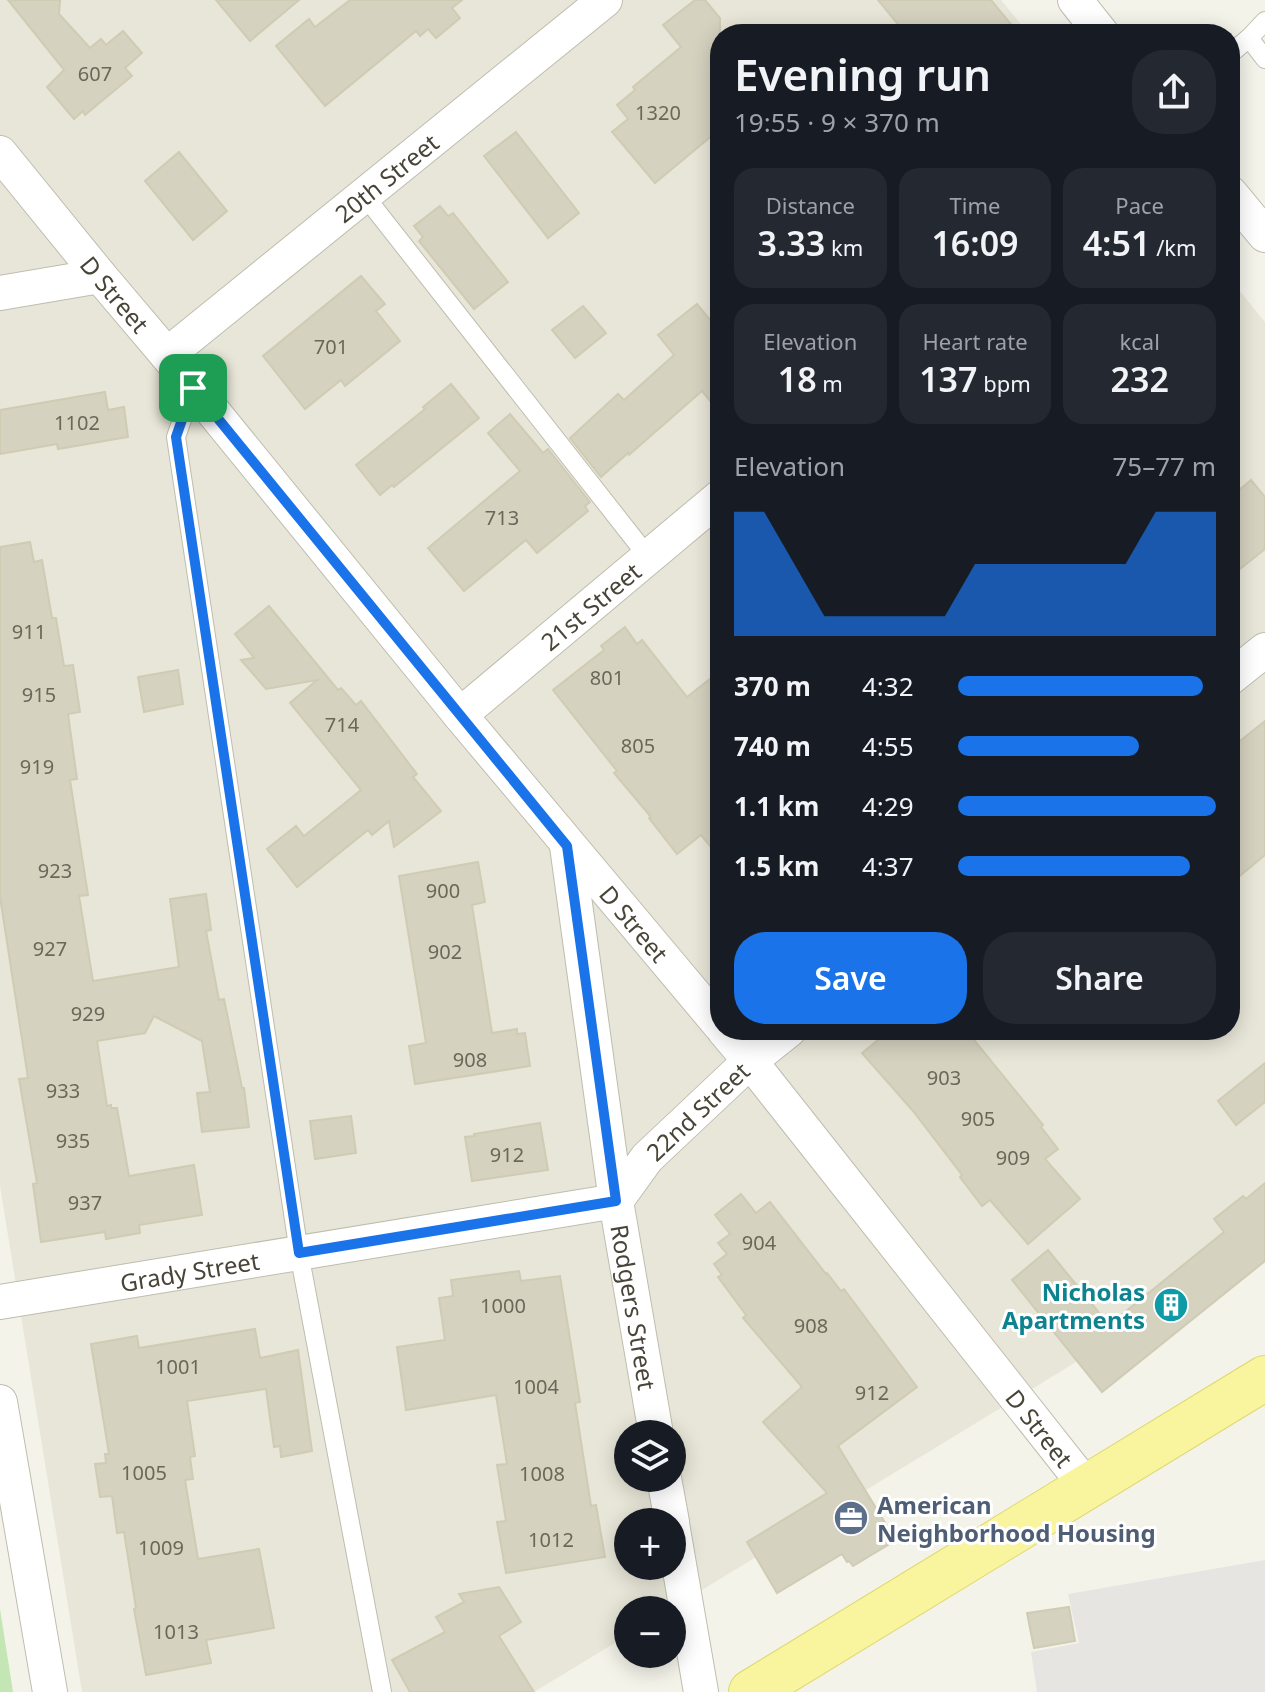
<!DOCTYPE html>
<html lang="en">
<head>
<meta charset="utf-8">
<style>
  :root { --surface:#171b24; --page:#242831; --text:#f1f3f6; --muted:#9ea1a6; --accent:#1a73e8 }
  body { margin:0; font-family:"Noto Sans",sans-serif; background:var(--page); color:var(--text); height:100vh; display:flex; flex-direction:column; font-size:30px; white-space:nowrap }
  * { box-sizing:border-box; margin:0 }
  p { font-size:26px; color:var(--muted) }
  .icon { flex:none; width:44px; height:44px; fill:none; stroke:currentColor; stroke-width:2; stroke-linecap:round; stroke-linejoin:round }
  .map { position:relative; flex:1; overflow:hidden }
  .details { position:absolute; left:710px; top:24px; width:530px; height:1016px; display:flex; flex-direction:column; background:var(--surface); border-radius:32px; box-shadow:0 4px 20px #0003 }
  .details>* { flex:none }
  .tools { position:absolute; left:614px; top:1420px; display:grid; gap:16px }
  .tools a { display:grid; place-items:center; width:72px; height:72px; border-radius:50%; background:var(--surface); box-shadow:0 4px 20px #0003; font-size:40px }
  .pin { position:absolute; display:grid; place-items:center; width:68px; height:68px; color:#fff; margin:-34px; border-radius:16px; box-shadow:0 4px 12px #0006 }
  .round { display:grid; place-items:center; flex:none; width:84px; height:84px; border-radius:32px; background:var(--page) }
  .overview { display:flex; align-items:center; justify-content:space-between; height:136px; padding:0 24px }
  h1 { font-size:44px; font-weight:600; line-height:60px }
  .metrics { display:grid; grid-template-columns:repeat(3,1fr); gap:12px; height:136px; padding:8px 24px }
  .metrics div { display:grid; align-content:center; border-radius:20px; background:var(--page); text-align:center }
  .metrics b { font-size:34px; font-weight:600 }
  .metrics small { font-size:22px; font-weight:400 }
  .metrics p { font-size:22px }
  .chart { height:224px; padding:16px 24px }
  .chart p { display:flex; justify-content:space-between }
  .chart svg { width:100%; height:144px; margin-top:8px; fill:var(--accent); opacity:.7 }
  .primary-button { display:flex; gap:16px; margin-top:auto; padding:16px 24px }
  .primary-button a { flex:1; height:92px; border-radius:32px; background:var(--accent); color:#fff; font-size:32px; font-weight:600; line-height:92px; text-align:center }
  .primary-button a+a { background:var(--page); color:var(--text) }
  ul { padding:0 24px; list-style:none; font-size:26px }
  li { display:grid; grid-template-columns:128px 96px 1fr; align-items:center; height:60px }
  li i { height:20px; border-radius:10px; background:var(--accent) }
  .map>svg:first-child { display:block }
</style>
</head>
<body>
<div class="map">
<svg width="1265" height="1692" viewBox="0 0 1265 1692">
  <rect width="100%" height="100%" fill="#f4f3ea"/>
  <path fill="#e8e6d8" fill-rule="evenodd" d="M0,0H1001L1029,34H720V1030H1230V279L1265,322V1247L669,1610H628V1635L534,1692H82L0,1186ZM628,1434H672V1478H628ZM628,1522H672V1566H628Z"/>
  <path fill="#c4e6b5" d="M0,1609L13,1692H0Z"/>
  <path fill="#e6e5e1" d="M1265,1560V1692H1037L1031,1652L1079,1643L1068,1594Z"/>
  <g fill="#d5d2c0" stroke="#d0cbb3" stroke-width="2">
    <path d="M8,0H60L59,14L90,48L101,39L106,45L123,31L142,53L125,68L132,76L85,115L83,111L74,119L47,87L64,70Z"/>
    <path d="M216,0H299L250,41Z"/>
    <path d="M350,0H462L452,8L460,18L436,38L428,29L420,36L416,31L325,106L276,46L309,19L315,27Z"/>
    <path d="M695,0H705L720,18V129L655,183L612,132L628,119L617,105L635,90L633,87L681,47L663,25Z"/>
    <path d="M878,0H991L1019,34H906Z"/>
    <path d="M516,132L579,213L548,238L484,156Z"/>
    <path d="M179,152L227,211L193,240L145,181Z"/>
    <path d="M440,206L448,216L453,213L508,282L474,309L419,241L423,237L414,226Z"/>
    <path d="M361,276L385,304L376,311L400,341L345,386L341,380L305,409L263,356Z"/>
    <path d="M697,304L720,332V413L702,391L629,455L628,453L601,477L570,438L618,394L624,400L674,355L658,335Z"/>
    <path d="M583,306L606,333L575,358L552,330Z"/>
    <path d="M451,384L479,418L394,487L392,485L380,495L356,465L425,409L423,407Z"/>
    <path d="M105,392L108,410L124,407L128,437L58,449L57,444L0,454V410Z"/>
    <path d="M510,414L543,453L548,449L552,454L590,502L585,506L588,511L537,553L526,540L464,591L428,548L520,471L488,433Z"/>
    <path d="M1251,480L1265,497V549L1230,577V498Z"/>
    <path d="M30,542L34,562L42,560L52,618H56L64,666L73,665L80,712L68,714L77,779L70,780L88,895L79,896L93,981L179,967L170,899L206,894L211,930L206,931L219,1000L224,999L242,1088H244L249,1127L202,1132L197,1093L210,1092L202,1041L154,1016L145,1033L97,1041L107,1106L111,1105V1108H117L129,1176L194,1165L202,1215L139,1225L140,1233L106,1239L105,1232L41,1242L33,1184L37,1183L19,1079L28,1078L0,897V547Z"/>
    <path d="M269,606L338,690L341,688L356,705L361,701L417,774L413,777L441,811L394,847L389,821L372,835L368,830L297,887L267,849L296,826L304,836L361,790L290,703L317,680L266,689L241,660L254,658L235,634Z"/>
    <path d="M625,627L637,644L642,640L687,697L720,671V858L701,835L677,854L649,818L651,817L614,773L617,771L553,690L604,650L601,646Z"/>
    <path d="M178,670L183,704L144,712L138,677Z"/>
    <path d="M1265,721V855L1230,884V749Z"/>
    <path d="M478,862L485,902L472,905L492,1033L517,1029V1034L525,1033L530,1066L415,1084L409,1046L426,1043L399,876Z"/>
    <path d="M890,1030H966L1043,1125L1041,1127L1058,1149L1045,1159L1080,1199L1028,1244L990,1200L982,1206L960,1177L962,1175L913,1111L862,1053Z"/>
    <path d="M1265,1063V1102L1236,1125L1218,1101Z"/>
    <path d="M351,1116L356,1153L315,1159L310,1121Z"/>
    <path d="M540,1123L548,1170L472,1181L465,1137L475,1136L474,1134Z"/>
    <path d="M1265,1183V1261L1102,1392L1012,1280L1048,1250L1109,1325L1224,1232L1214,1219L1243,1196L1246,1199Z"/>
    <path d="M741,1194L756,1213L770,1202L826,1274L827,1273L841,1291L844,1289L917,1387L838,1446L892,1534L889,1536L893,1542L853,1566L849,1561L847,1562L842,1554L777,1593L747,1542L827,1493L763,1422L802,1387L743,1318L746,1315L718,1277L722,1275L714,1264L727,1254L718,1243L730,1234L715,1215Z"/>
    <path d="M519,1271L521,1281L560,1276L580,1402L575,1403L591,1506L596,1505L605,1557L506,1573L497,1522L506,1521L497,1465L507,1464L496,1395L406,1410L397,1347L445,1340L439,1298L453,1296L451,1280Z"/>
    <path d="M255,1329L260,1358L298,1350L312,1451L281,1457L280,1446L274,1447L266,1389L187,1401L195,1456L190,1457L193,1479L185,1480L198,1559L259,1549L274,1628L206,1640L211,1663L146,1675L134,1609L136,1608L124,1532L117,1533L112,1496L100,1497L95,1464L106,1463L105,1454H109L91,1344L137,1336L139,1348Z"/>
    <path d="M499,1587L521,1622L499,1636L534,1692H410L392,1660L445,1632L436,1617L464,1602L459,1594Z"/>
    <path d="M1069,1607L1075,1641L1034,1648L1027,1613Z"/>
  </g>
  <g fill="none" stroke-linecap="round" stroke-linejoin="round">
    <g stroke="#bfbdad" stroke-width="20">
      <g id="lane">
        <path d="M1265,21L1249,38L1265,59"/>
        <path d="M1230,54L1249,38"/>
        <path d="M364,195L649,558"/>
        <path d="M193,388L176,437L299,1253L382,1692"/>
      </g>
    </g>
    <g stroke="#bfbdad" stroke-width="36">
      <g id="street">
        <path d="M1075,0L1102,34"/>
        <path id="s1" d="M0,153L100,276L167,355L460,715L720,1025"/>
        <path d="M1230,193L1265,235"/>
        <path d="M0,293L100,276"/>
        <path id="s2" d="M167,355L605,0"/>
        <path d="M1230,678L1265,650"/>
        <path id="s3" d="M460,715L720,497"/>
        <path id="s4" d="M567,846L616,1201L656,1434"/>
        <path id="s5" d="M724,1030L750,1061L1086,1486"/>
        <path id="s6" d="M616,1201L647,1158L750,1061L789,1030"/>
        <path id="s7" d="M0,1302L616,1201"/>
        <path d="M0,1402L50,1692"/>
        <path d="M664,1478L672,1522"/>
        <path d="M672,1524L701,1692"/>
      </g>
    </g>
    <g stroke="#ded76e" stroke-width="46">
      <path id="primary" d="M751,1692L1265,1378"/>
    </g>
    <use href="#lane" stroke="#fff" stroke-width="18"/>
    <use href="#street" stroke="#fff" stroke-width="34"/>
    <use href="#primary" stroke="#f9f49e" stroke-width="44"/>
  </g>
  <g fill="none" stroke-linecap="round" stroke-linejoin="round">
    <g stroke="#fff" stroke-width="16">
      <path id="route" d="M193,388L567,846L616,1201L299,1253L176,437Z"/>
    </g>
    <use href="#route" stroke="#1a73e8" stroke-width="10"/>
  </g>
  <defs>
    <g id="building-disc" transform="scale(1.8)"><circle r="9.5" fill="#0f9aa8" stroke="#fff"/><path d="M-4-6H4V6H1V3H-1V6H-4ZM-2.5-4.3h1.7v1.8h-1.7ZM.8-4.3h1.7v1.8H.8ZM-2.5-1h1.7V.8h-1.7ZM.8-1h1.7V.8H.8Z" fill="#fff"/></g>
    <g id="office-disc" transform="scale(1.8)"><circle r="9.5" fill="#5c6f8a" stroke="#fff"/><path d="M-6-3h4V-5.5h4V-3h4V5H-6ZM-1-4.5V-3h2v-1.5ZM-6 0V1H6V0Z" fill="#fff"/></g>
  </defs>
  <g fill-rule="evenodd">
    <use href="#building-disc" x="1171" y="1305"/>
    <use href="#office-disc" x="851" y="1518"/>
  </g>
  <g text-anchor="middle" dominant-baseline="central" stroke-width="6" stroke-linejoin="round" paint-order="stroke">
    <g font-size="20" fill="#6b685a">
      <text x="95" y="73">607</text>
      <text x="658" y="112">1320</text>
      <text x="331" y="346">701</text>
      <text x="77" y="422">1102</text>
      <text x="502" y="517">713</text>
      <text x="29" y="631">911</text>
      <text x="607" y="677">801</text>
      <text x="39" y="694">915</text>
      <text x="342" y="724">714</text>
      <text x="638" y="745">805</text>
      <text x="37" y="766">919</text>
      <text x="55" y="870">923</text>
      <text x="443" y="890">900</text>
      <text x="50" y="948">927</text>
      <text x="445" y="951">902</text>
      <text x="88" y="1013">929</text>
      <text x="470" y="1059">908</text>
      <text x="944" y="1077">903</text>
      <text x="63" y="1090">933</text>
      <text x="978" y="1118">905</text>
      <text x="73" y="1140">935</text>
      <text x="507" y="1154">912</text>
      <text x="1013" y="1157">909</text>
      <text x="85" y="1202">937</text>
      <text x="759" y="1242">904</text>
      <text x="503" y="1305">1000</text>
      <text x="811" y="1325">908</text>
      <text x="178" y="1366">1001</text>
      <text x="536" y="1386">1004</text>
      <text x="872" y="1392">912</text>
      <text x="144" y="1472">1005</text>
      <text x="542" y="1473">1008</text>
      <text x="551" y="1539">1012</text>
      <text x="161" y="1547">1009</text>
      <text x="176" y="1631">1013</text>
    </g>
    <g font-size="24" fill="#484538" stroke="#fff">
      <text stroke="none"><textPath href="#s2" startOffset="282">20th Street</textPath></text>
      <text stroke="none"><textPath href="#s1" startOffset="182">D Street</textPath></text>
      <text stroke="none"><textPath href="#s3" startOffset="170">21st Street</textPath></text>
      <text stroke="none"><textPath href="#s1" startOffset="998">D Street</textPath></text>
      <text stroke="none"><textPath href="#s6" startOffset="122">22nd Street</textPath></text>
      <text stroke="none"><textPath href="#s7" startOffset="192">Grady Street</textPath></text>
      <text stroke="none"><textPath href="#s4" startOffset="466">Rodgers Street</textPath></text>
      <text stroke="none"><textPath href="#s5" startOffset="508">D Street</textPath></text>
    </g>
    <g font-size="24" font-weight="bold" fill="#0d838f" stroke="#fff" text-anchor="end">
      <text x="1145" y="1291">Nicholas<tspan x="1145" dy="28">Apartments</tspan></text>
    </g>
    <g font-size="24" font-weight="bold" fill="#4e5e75" stroke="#fff" text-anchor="start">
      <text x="877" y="1504">American<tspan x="877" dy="28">Neighborhood Housing</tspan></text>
    </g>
  </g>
</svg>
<div class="tools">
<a><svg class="icon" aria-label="layers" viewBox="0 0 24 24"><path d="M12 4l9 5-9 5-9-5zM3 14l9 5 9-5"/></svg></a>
<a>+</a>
<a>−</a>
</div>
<div class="pin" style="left:193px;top:388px;background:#1e9e55"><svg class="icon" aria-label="arrive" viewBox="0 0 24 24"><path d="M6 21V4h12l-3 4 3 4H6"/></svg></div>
<section class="details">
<div class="overview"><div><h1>Evening run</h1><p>19:55 · 9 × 370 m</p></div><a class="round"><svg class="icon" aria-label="share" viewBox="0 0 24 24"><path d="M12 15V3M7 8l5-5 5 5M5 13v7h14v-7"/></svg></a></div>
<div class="metrics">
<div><p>Distance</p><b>3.33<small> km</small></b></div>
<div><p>Time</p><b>16:09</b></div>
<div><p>Pace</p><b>4:51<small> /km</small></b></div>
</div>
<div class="metrics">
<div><p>Elevation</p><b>18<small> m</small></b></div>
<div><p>Heart rate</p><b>137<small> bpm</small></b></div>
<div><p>kcal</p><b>232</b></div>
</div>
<div class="chart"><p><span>Elevation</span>75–77 m</p>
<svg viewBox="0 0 160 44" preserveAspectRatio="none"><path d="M0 44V6L10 6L20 22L30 38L40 38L50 38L60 38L70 38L80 22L90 22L100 22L110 22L120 22L130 22L140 6L150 6L160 6V44z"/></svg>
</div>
<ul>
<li><b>370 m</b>4:32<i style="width:95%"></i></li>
<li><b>740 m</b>4:55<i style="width:70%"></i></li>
<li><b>1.1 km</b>4:29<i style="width:100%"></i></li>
<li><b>1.5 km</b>4:37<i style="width:90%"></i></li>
</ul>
<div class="primary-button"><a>Save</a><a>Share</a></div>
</section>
</div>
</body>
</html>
